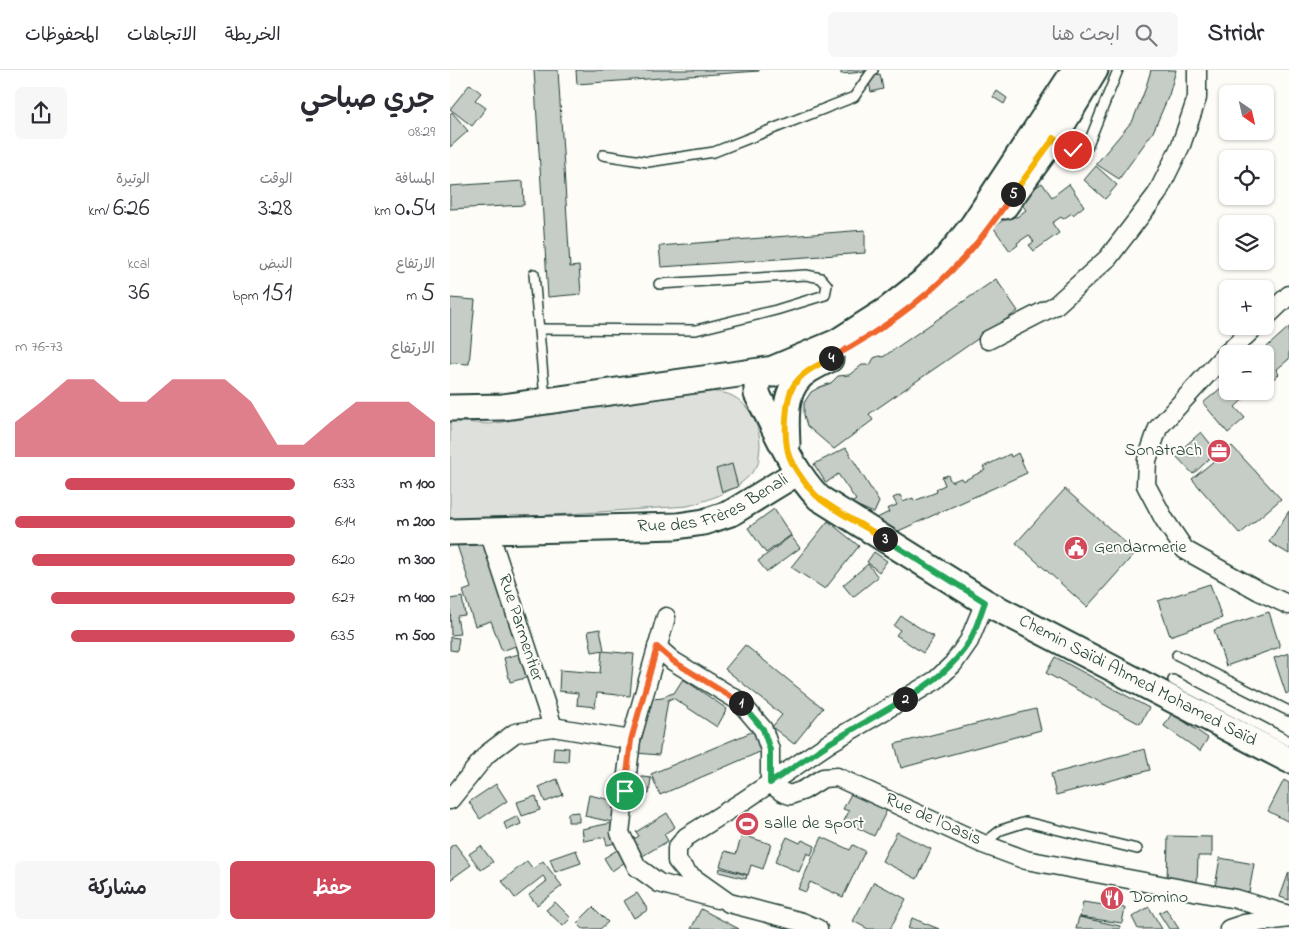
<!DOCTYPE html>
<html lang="ar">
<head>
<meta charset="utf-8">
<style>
  :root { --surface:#fff; --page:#f7f7f7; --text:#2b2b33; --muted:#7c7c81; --line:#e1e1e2; --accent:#d1495b }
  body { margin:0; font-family:"Indie Flower","Playpen Sans Arabic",sans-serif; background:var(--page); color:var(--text); direction:rtl; height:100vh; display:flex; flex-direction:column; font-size:19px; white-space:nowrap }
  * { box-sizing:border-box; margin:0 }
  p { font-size:16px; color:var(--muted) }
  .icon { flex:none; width:28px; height:28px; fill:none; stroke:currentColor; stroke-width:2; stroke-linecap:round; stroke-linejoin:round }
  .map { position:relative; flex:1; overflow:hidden; direction:ltr }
  .drawer { display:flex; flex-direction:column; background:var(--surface); width:450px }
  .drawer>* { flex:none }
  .needle { width:32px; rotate:146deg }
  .buttons { position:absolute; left:769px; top:15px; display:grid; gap:10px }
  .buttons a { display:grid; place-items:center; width:55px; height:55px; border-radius:8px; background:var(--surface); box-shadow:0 1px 4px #0004; font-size:25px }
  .pin { position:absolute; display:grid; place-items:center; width:42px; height:42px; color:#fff; margin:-21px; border:2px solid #fff; border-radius:50%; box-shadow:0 1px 5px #0007 }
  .km { position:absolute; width:25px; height:25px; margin:-12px; border-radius:50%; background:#222; color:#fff; font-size:14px; line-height:25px; text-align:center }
  .round { display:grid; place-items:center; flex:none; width:52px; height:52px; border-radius:8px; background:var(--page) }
  .head { display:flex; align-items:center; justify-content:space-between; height:85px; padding:0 15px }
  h1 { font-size:28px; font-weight:600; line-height:38px }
  .stats { display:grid; grid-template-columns:repeat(3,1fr); gap:8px; height:85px; padding:5px 15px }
  .stats div { display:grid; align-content:center }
  .stats b { font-size:25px; font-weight:600 }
  .stats small { font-size:14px; font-weight:400 }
  .stats p { font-size:14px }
  .chart { height:140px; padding:10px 15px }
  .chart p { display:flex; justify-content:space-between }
  .chart svg { width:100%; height:90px; margin-top:5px; fill:var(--accent); opacity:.7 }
  .primary-button { display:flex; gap:10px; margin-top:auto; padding:10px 15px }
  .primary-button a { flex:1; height:58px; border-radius:8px; background:var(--accent); color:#fff; font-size:20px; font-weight:600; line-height:58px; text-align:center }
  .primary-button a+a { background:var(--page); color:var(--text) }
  ul { padding:0 15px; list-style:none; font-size:16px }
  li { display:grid; grid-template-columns:80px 60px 1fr; align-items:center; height:38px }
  li i { height:12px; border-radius:6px; background:var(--accent) }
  header { display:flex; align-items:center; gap:30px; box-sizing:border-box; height:70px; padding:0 25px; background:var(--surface); border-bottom:1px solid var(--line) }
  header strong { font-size:24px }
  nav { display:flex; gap:28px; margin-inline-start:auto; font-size:18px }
  .search { width:350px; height:45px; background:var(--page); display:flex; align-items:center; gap:12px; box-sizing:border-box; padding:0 18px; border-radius:8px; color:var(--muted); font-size:19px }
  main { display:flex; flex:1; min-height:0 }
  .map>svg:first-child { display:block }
</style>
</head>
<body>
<header>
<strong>Stridr</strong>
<div class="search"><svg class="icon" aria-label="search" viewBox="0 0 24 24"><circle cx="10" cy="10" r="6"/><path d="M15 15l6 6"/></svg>ابحث هنا</div>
<nav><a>الخريطة</a><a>الاتجاهات</a><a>المحفوظات</a></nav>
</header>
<main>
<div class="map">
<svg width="839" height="859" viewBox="0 0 839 859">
  <rect width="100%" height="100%" fill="#fdfcf7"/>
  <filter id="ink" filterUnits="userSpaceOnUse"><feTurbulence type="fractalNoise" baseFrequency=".02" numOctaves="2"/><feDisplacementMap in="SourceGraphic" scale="10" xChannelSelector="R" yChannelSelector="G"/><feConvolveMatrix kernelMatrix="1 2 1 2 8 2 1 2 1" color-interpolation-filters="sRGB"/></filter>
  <g filter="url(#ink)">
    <path fill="#dde0db" stroke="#7e8e88" d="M251,321C258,322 267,321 274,323C300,329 314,361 309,385C309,388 309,393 307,396C291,420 264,428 238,436L0,452V351L39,354Z"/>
    <g fill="#c6cdc7" stroke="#1f3d34">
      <path d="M84,0H108L120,197L129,196L131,224L98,227Z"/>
      <path d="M126,0H309V1L127,14Z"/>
      <path d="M391,0H414L415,2L391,4Z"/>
      <path d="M701,0H726L719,25L703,62L669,109L646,94L683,50L695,20Z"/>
      <path d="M430,4L433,19L421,22L418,7Z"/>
      <path d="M20,14L31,23L25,30L36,38L22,56L0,39Z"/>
      <path d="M547,21L557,28L554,34L543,27Z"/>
      <path d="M2,42L18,61L0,77V44Z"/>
      <path d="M646,96L667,115L655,129L634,110Z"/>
      <path d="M73,111L74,135L0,139V116Z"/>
      <path d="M592,113L602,127L619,114L634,136L623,145L622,143L613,149L611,147L602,153L609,163L584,181L579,175L584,172L579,165L567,173L568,175L560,181L543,157L559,146L567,147L576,140L568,129Z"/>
      <path d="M415,160V183L211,197L209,176Z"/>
      <path d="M546,209L568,241L419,344L423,350L384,379L357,356L354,345V333L361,322L370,317L381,313L388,306L399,305L412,295H420L424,288L429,286L433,287Z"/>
      <path d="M0,228L25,230L19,294L0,293Z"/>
      <path d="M839,257V289L826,300L829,304L821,311L818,307L815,310V284H809Z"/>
      <path d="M778,312V321H802L785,337L795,348L778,363L753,333Z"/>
      <path d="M751,362L767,382L743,404L725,385Z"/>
      <path d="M782,376L831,429L790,464L742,409Z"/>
      <path d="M396,378L429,432L424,443L401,433L406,430L388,404L376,413L364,394Z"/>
      <path d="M568,383L577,403L435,467L427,448L439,442L437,439L447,435L443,428L450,425L453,432L463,428L464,431L487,422L486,419L495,415L492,407L498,405L501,412L511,408L513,411L535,400L533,397L560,384L561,387Z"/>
      <path d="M282,394L288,417L272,422L266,399Z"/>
      <path d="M615,419L686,482L637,537L566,473Z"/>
      <path d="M324,439L341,465L316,483L298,458Z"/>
      <path d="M839,441V484L819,472Z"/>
      <path d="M378,451L409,476L375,519L341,497Z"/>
      <path d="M35,465L71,574L52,581L41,551L25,556L13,521L21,518L7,475Z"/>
      <path d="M341,466L350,478L317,502L308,491Z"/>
      <path d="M424,482L437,491L429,502L417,492Z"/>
      <path d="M418,494L428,507L403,527L393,515Z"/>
      <path d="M760,514L772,548L720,566L708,531Z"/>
      <path d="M12,527L15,545L7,546L10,564L1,565L0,529Z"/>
      <path d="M819,542L830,577L776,596L764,560Z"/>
      <path d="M451,546L484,567L473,583L446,565L450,560L444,556Z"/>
      <path d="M150,559L154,580L142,582L138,561Z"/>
      <path d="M0,567L9,568L7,581L0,580Z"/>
      <path d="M295,575L373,638L344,674L322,657L332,645L275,599Z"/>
      <path d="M152,581L184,584L180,626L147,623L145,637L127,635L128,623L109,621L110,600L150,603Z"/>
      <path d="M77,582L83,606L60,612L54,588Z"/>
      <path d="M839,583V622L836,624L824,588Z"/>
      <path d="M605,587L699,638L690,654L596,603Z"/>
      <path d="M233,609L277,639L267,657L223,628L218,630L209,685L186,683L201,629L213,628L217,625L224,623Z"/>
      <path d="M586,639L591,660L451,698L445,674Z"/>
      <path d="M722,643L758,668L750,681L714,656Z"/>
      <path d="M304,661L312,681L210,725L201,704Z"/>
      <path d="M104,677L119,678L118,692L103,691Z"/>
      <path d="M695,679L700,700L606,725L601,704Z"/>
      <path d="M184,706L201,708L199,724L182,722Z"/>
      <path d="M107,709L113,725L95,732L89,717Z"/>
      <path d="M834,710L839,713V748L837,751L818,741Z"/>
      <path d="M46,714L57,731L30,749L19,732Z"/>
      <path d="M402,722L442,730L424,766L394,751L399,741L393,739Z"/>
      <path d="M139,725L170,732L166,753L135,746Z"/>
      <path d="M86,726L90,740L72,746L67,732Z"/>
      <path d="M129,742V752H118V743Z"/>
      <path d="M217,743L225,757L214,764L218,771L189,788L179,772L189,766L186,762Z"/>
      <path d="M68,746L71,754L57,760L54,753Z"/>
      <path d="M166,752L170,772L157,775L155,767L134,771L132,759Z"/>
      <path d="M447,762L481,779L467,809L432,791Z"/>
      <path d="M292,765L321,774L313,799L301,795L298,805L270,796L275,781L286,784Z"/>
      <path d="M718,766L762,767V786H748L747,814H717Z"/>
      <path d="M337,767L350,773L352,770L365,776L361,785L357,783L349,802L325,792Z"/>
      <path d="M372,767L400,780L403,775L415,781L393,827L360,812L356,822L348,819Z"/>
      <path d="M5,774L21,795L0,810V777Z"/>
      <path d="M31,776L43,792L31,800L19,784Z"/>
      <path d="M126,780L131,793L105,802L100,789Z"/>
      <path d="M167,780L175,792L162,801L154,788Z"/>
      <path d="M770,788L804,794L799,822L765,817Z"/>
      <path d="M77,791L83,799L93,791L112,816L87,835L79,825L97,811L93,806L65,828L52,811Z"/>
      <path d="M270,798L297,805L296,809L269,802Z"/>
      <path d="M839,802V830L830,827Z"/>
      <path d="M424,812L456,829L440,859H418L403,851Z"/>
      <path d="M187,823L198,840L184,848L174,831Z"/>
      <path d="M105,832L121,848L113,856L96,840Z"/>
      <path d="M633,832L675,838L672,853L630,847Z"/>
      <path d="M143,837L158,852L150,859H133L127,853Z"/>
      <path d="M699,837L712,859H688L682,847Z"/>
      <path d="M251,839L289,859H241Z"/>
      <path d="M716,839L729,859H719L709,843Z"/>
      <path d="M629,847L670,856V859H626Z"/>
      <path d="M462,848L489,859H458Z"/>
    </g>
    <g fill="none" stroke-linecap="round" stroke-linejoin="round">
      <g stroke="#1f3d34" stroke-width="12">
        <g id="lane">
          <path d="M604,68L623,80L630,82L637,77L668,0"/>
          <path d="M153,85L198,92L264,82L404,27L423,0"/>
          <path d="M84,204L95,329"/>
          <path d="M89,259L246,260L326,240L375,225L377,215L371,208L356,205L209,214"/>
          <path d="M727,585L839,641"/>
          <path d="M723,610L839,671"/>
          <path d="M533,774L551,760L576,752L687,779"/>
        </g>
      </g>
      <g stroke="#1f3d34" stroke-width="21">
        <g id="street">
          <path d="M815,248L839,225"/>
          <path d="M806,256L771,289L708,358L697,390L696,415L714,449L735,480L809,521L839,535"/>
          <path d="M538,270L606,235L658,188L707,124L731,75L747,28V0"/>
          <path d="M38,459L103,657"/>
          <path d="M216,547L181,670L170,763L187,797L209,813L267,829"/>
          <path d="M207,577L223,591L289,631L313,659L320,680V713L332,722L340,725L354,720L373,708L387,707L533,774L576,790L786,829L839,845"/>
          <path d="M0,730L37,684L65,663L103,657L181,670"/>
          <path d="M368,859L352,852L279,833L238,804L227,791V778L236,767L292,732L381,672L486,610L503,594L519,571L535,532"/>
          <path d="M779,859L794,854L839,848"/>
        </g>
      </g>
      <g stroke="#1f3d34" stroke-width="29">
        <g id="secondary">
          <path id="s1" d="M625,0L523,155L493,193L475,210L437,240L387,272L313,303L307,311V324C326,360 341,399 369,428L535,532L839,690"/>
          <path d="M555,136L604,68L645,0"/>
          <path d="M0,338L53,337L317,300L323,304"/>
          <path d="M337,375C336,348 332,316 359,300C366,296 373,292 380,289"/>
          <path id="s2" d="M0,462L227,456L254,452L281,443L348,402"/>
        </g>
      </g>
      <use href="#lane" stroke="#fdfcf7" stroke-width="9"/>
      <use href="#street" stroke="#fdfcf7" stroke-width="18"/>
      <use href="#secondary" stroke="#fdfcf7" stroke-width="25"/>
    </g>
  </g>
  <g fill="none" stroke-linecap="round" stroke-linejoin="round" filter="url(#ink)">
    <g stroke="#fff" stroke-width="10">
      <path id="split-1" d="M175,721L181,670L207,577L223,591L291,633"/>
    </g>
    <g stroke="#fff" stroke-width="10">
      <path id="split-2" d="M291,633L313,659L320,680V713L381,672L455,629"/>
    </g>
    <g stroke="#fff" stroke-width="10">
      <path id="split-3" d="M435,469L535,532C530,545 526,560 519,572C503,598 480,614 455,629"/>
    </g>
    <g stroke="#fff" stroke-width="10">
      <path id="split-4" d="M381,288C367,296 353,301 344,315C335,328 334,366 338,382C340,394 360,421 370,429C390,444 414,456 435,469"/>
    </g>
    <g stroke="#fff" stroke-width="10">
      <path id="split-5" d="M381,288C425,264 466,237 501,201C525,178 544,151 563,124"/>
    </g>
    <g stroke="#fff" stroke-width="10">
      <path id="split-6" d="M563,124L604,68L623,80"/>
    </g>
    <use href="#split-1" stroke="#f0652b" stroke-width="6"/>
    <use href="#split-2" stroke="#22a559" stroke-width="6"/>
    <use href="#split-3" stroke="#22a559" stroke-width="6"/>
    <use href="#split-4" stroke="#f5b400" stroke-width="6"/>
    <use href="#split-5" stroke="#f0652b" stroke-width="6"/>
    <use href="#split-6" stroke="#f5b400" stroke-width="6"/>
  </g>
  <defs>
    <g id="office-disc" transform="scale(1.25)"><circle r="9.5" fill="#d1495b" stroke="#fdfcf7"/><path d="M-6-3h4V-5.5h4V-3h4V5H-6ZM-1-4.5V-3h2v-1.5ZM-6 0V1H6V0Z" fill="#fff"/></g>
    <g id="civic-disc" transform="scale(1.25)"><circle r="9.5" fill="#d1495b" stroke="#fdfcf7"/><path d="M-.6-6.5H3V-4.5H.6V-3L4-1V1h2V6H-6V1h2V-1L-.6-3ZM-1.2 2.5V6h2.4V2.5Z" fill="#fff"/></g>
    <g id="stadium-disc" transform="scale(1.25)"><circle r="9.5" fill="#d1495b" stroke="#fdfcf7"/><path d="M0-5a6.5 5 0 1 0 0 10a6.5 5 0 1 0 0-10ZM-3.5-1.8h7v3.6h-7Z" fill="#fff"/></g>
    <g id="restaurant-disc" transform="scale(1.25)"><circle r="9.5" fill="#d1495b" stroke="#fdfcf7"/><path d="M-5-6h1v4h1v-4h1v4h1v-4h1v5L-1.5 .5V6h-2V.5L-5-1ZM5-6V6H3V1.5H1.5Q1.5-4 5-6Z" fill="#fff"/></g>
  </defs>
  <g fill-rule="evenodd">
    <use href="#office-disc" x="769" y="381"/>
    <use href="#civic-disc" x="626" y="478"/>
    <use href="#stadium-disc" x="297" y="754"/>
    <use href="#restaurant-disc" x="662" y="828"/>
  </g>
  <g text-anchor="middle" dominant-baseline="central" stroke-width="4" stroke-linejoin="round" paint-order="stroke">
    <g font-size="18" fill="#1f3d34" stroke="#fdfcf7" text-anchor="start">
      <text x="752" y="381" text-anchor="end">Sonatrach</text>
      <text x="644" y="478">Gendarmerie</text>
      <text x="314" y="754">salle de sport</text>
      <text x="680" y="828">Domino</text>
    </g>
    <g font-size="18" fill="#1f3d34" stroke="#fdfcf7">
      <text stroke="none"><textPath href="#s2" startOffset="268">Rue des Frères Benali</textPath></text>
      <text transform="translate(70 558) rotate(72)">Rue Parmentier</text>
      <text stroke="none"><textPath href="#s1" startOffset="959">Chemin Saïdi Ahmed Mohamed Saïd</textPath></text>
      <text transform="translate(483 750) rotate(24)">Rue de l'Oasis</text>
    </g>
  </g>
</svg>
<div class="buttons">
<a><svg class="needle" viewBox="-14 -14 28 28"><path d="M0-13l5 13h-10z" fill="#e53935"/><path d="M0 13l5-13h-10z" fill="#7c7c81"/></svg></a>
<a><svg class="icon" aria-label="locate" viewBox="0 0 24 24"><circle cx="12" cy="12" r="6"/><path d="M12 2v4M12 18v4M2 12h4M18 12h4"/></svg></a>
<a><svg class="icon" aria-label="layers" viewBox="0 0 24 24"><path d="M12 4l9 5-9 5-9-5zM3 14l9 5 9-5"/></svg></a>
<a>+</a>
<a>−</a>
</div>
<div class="pin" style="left:175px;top:721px;background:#1e9e55"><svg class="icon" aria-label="arrive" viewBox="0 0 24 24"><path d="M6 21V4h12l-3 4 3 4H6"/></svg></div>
<div class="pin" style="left:623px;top:80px;background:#d93025"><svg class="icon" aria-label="check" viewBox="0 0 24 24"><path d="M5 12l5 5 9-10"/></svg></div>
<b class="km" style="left:291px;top:633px">1</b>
<b class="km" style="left:455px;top:629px">2</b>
<b class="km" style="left:435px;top:469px">3</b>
<b class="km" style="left:381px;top:288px">4</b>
<b class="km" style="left:563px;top:124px">5</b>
</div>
<section class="drawer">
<div class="head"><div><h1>جري صباحي</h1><p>08:29</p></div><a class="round"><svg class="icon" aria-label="share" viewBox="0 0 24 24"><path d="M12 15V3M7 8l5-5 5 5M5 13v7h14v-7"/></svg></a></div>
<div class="stats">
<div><p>المسافة</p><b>0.54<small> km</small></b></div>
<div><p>الوقت</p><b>3:28</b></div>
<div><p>الوتيرة</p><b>6:26<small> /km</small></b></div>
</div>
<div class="stats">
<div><p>الارتفاع</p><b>5<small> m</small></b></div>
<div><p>النبض</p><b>151<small> bpm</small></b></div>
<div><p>kcal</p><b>36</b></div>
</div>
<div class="chart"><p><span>الارتفاع</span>73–76 m</p>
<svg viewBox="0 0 160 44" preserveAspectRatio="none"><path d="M0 44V27L10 17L20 6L30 6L40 17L50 17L60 6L70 6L80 6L90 17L100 38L110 38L120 27L130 17L140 17L150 17L160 27V44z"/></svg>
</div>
<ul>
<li><b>100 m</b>6:33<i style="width:82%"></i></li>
<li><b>200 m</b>6:14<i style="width:100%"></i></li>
<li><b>300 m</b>6:20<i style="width:94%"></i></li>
<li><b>400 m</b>6:27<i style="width:87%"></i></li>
<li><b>500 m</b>6:35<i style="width:80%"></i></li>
</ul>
<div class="primary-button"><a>حفظ</a><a>مشاركة</a></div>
</section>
</main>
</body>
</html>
